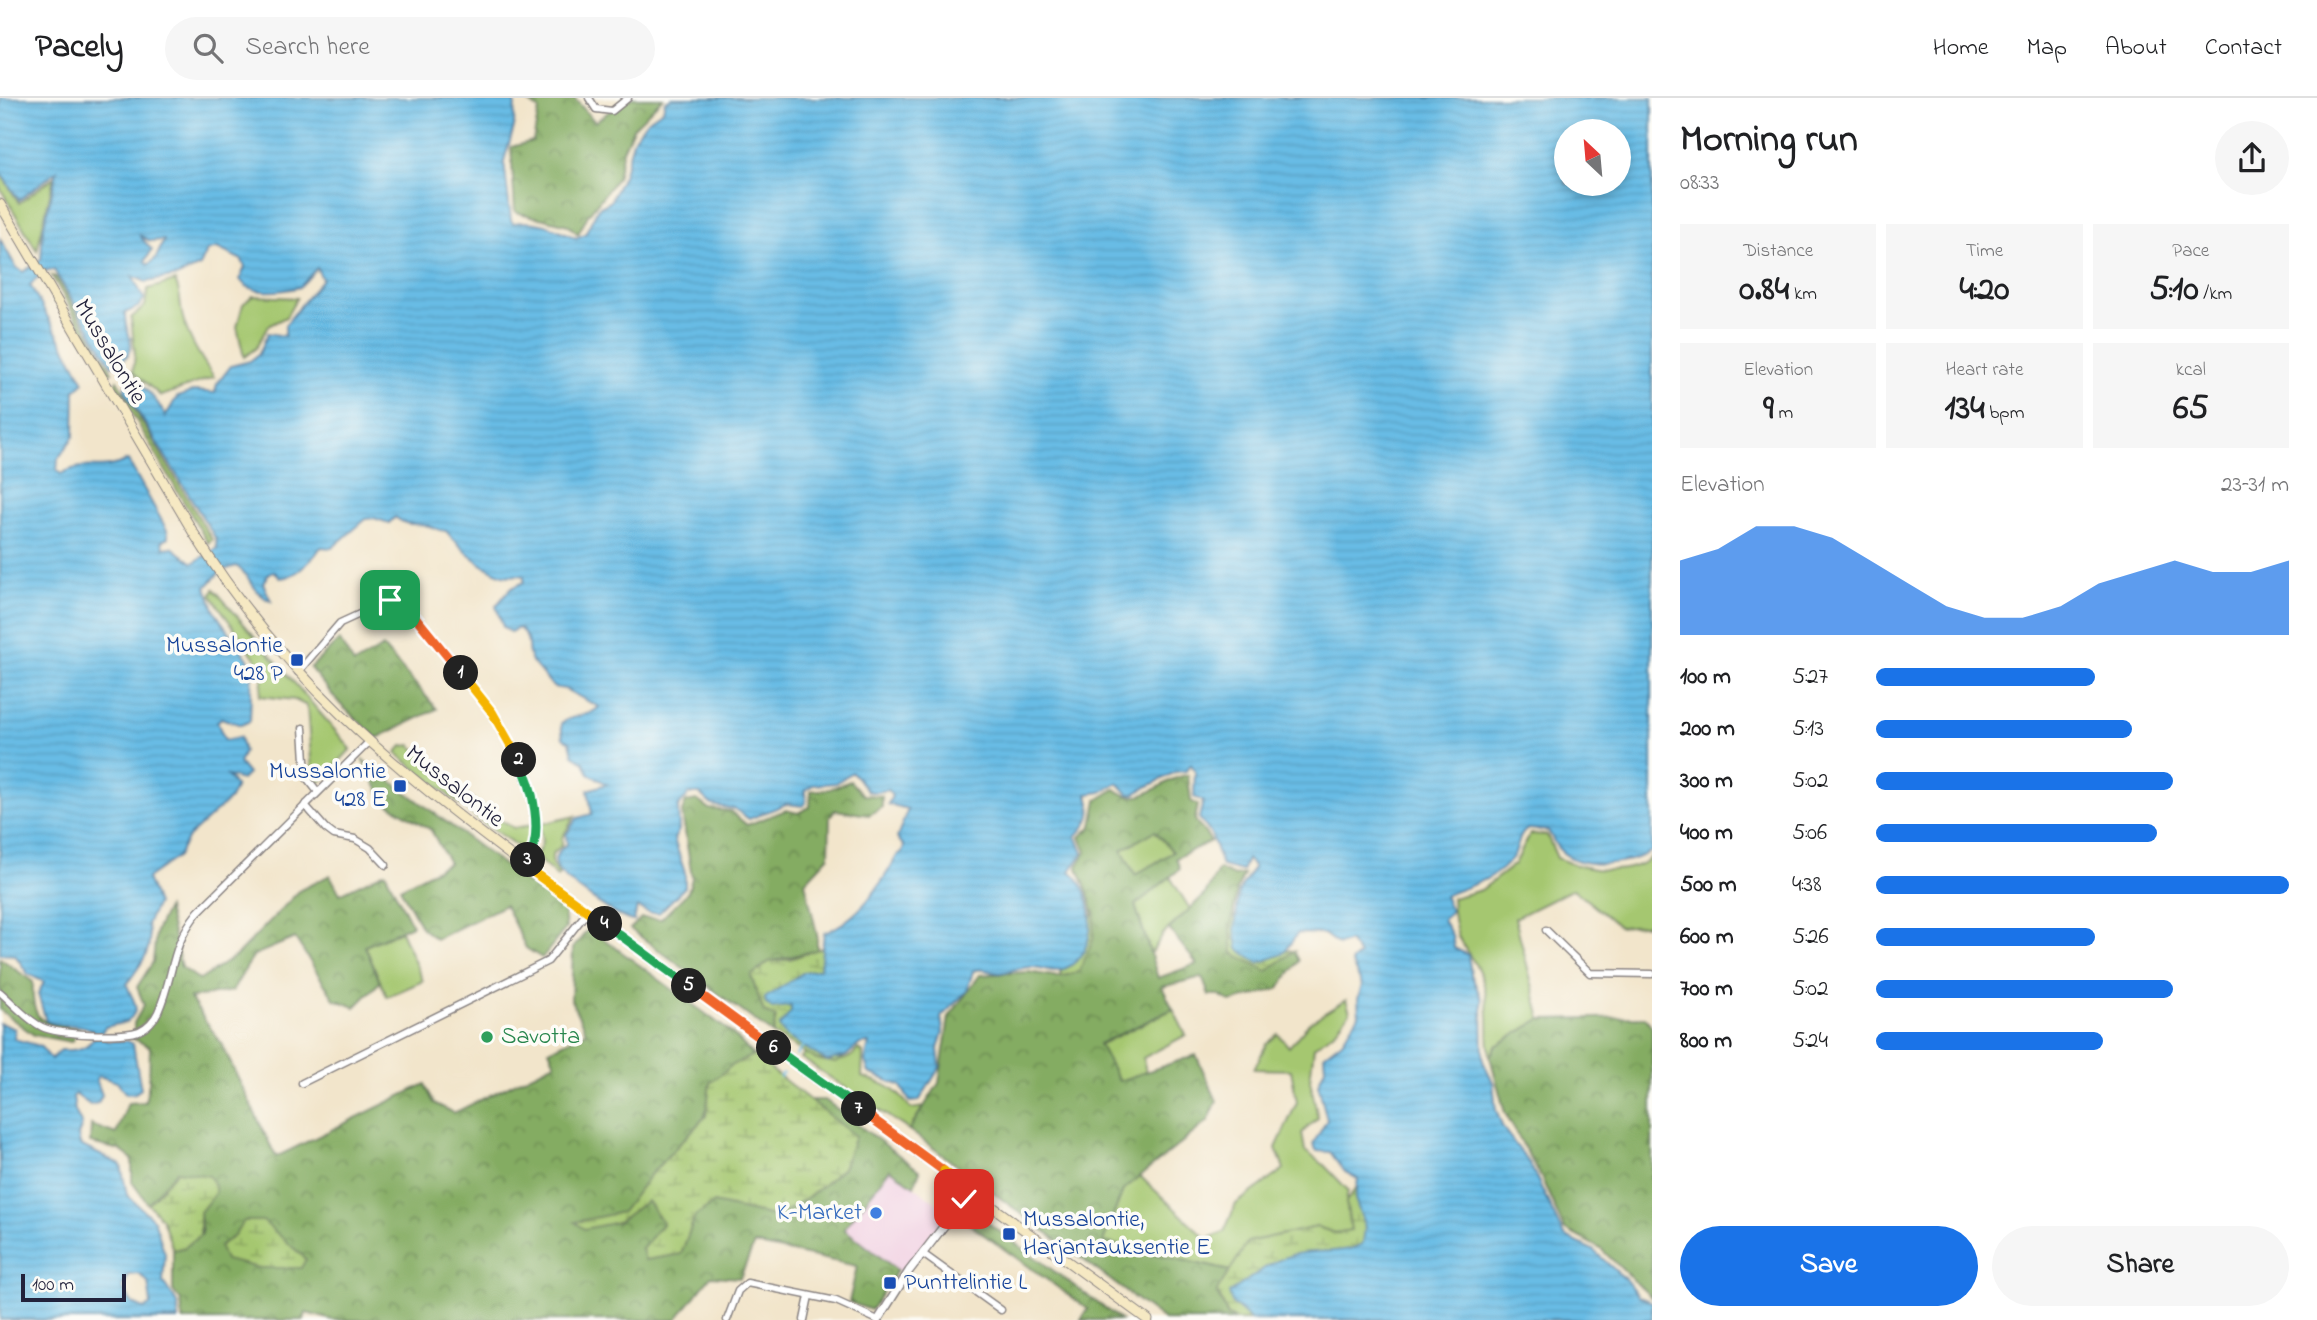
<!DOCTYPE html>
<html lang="en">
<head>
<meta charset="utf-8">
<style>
  :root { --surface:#fff; --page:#f6f6f6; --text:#202124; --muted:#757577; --line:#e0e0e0; --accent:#1a73e8 }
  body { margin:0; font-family:"Indie Flower",sans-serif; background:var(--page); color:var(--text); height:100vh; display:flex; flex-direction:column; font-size:26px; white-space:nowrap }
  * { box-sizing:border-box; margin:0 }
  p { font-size:23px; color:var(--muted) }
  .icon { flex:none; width:38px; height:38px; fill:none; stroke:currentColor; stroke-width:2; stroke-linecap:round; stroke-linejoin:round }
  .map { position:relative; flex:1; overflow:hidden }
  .side { display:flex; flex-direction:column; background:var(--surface); width:665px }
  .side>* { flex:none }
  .needle { width:46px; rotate:334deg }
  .buttons { position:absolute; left:1554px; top:21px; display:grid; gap:14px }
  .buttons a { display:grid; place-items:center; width:77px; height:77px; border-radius:50%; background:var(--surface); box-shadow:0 4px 10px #0003; font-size:35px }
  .scale { position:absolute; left:21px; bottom:18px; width:105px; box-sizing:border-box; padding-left:7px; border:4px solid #22223b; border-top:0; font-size:19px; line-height:24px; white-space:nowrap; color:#22223b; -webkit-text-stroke:5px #fdfcf7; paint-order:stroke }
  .pin { position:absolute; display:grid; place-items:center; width:60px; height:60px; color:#fff; margin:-30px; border-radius:14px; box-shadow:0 4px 10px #0006 }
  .km { position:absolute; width:35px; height:35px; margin:-18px; border-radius:50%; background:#222; color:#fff; font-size:19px; line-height:35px; text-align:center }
  .round { display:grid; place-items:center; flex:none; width:74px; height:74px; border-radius:37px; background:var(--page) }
  .summary { display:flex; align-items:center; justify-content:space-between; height:119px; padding:0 28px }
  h1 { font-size:38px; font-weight:700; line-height:52px }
  .figures { display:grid; grid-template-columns:repeat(3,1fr); gap:10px; height:119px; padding:7px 28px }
  .figures div { display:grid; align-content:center; border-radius:0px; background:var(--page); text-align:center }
  .figures b { font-size:35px; font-weight:700 }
  .figures small { font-size:19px; font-weight:400 }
  .figures p { font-size:19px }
  .chart { height:196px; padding:14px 28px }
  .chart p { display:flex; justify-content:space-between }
  .chart svg { width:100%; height:126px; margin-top:7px; fill:var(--accent); opacity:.7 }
  .cta { display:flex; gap:14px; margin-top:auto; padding:14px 28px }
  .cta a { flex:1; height:80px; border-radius:42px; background:var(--accent); color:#fff; font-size:28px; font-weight:700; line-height:80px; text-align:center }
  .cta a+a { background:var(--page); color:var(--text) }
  ul { padding:0 28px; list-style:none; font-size:23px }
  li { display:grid; grid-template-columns:112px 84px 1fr; align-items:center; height:52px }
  li i { height:18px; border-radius:9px; background:var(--accent) }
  header { display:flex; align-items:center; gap:42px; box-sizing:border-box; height:98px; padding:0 35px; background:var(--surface); border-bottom:2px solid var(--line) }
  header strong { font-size:33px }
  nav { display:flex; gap:38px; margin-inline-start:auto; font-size:24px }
  .search { width:490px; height:63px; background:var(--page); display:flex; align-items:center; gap:18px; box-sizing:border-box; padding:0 24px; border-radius:38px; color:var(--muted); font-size:26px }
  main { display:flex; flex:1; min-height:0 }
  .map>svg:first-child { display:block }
</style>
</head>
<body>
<header>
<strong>Pacely</strong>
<div class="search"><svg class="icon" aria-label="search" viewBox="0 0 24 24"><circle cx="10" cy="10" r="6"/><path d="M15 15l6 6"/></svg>Search here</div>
<nav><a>Home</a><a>Map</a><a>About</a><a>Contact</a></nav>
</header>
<main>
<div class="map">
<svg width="1652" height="1222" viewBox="0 0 1652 1222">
  <defs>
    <pattern id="forest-crowns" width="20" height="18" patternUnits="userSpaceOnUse" patternTransform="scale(1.75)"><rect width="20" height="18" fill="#84ac62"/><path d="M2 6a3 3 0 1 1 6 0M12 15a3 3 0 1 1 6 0" fill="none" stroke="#6c8c52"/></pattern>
    <pattern id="wetland-marsh" width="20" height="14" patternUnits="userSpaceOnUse" patternTransform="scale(1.75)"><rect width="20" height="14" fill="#a5c770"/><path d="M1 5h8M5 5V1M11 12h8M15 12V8" fill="none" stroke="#86a15d"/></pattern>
    <pattern id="water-rules" width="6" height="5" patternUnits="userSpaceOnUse" patternTransform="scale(1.75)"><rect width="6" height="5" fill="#68bce5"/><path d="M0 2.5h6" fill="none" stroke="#5aa1c5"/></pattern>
  </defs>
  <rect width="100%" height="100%" fill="#fdfcf7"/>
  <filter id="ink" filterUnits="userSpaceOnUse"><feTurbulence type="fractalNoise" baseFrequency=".0143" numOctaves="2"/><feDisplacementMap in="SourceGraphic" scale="14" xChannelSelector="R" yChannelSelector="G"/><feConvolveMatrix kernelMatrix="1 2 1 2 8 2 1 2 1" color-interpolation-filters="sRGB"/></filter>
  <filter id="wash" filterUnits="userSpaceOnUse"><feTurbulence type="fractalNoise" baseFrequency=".00686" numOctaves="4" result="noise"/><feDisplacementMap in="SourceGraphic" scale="28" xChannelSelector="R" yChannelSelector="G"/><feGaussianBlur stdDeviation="1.57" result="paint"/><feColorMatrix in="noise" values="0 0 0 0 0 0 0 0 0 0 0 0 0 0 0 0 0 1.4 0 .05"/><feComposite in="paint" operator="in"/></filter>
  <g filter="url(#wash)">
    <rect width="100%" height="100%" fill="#f2e5cb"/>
    <path fill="#f1d0e2" d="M890,1071L949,1114L902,1175L844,1131Z"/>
    <g fill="#a5c770" stroke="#647456" stroke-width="2">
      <path d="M0,74L19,105L54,79L37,153L0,90Z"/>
      <path d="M52,178L56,179L112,274L108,275Z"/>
      <path d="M175,183C182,196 179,206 183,220C189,242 201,260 214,279L161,298L133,274L135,256L131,220L145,208L148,191Z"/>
      <path d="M253,198L297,200L286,219L268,228L256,250L244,259L237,229L243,206Z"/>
      <path d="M117,282L212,442L208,445L115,286Z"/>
      <path d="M214,491L351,651L321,683L315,685L312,675L307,608L295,602L260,598L263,577L257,563L211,497Z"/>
      <path d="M411,647L489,716L514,730L532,727L526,754L479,722L396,655L402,648Z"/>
      <path d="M575,718L562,740V747L552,756V766L559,776L557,779L536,759L542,745L540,726Z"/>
      <path d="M1155,732L1173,754L1136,778L1122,752Z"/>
      <path d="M1530,736L1547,737L1557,760C1583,772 1627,780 1652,759V826L1620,829L1573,791L1515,820L1541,921L1496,948L1490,959C1486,934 1491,911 1484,887C1480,870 1469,858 1461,844C1454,831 1453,815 1452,800L1481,792L1515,766Z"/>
      <path d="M1170,779L1190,811L1163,836L1151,856L1135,807Z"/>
      <path d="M401,833L423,883L387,899L365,848Z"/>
      <path d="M1346,902L1350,914L1334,934L1314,949L1310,982L1318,1020L1302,1035L1305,1053L1324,1067L1348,1092L1346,1104L1352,1132L1335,1135L1317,1129L1248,1144L1230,1173L1103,1144L1123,1092L1140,1078L1207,1141L1224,1134L1236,1106L1284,1071L1276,1050L1297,1004L1291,972L1254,971L1266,947L1278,936L1289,949L1310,924Z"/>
      <path d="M1173,911L1186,937L1143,960L1146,974L1119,983L1099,947Z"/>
      <path d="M858,951L863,955L862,979C885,985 897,991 911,1011L923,1009L909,1032L801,960L804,955C822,965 845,969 858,951Z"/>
    </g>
    <g fill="url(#forest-crowns)" stroke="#53674e" stroke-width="2" fill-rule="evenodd">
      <path d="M523,0H574L595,24L627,0H663L633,30L623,52L617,80L588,117L578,136L568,127L515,114L511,49L533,43L539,12Z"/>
      <path d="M339,542L354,566L383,549L437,611L377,640L340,606L310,570Z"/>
      <path d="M362,661L564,812L566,830L542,860L526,850L505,807L436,841L422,830L400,790L449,765L431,732L385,704Z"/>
      <path d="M1188,677L1191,703L1198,707L1195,722L1211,743L1176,760L1180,771L1135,807L1158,880L1197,866L1169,831L1206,795L1219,771L1234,778L1244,776L1237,791L1231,832L1233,855L1285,860L1294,853L1299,863L1278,891L1231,904L1219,897H1209L1202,879L1162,889L1173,911L1099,946L1119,983L1196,957L1217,1003L1208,1023L1123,1092L1103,1144L1230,1173L1217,1194L1228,1218L1237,1222H1164L909,1032L939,985L949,919L980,877L1028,874L1059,879L1079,874C1100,825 1097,816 1077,768L1086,754L1080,739L1092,728L1097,702L1115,691C1142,713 1160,680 1188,677ZM1155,733L1173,754L1135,777L1122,752Z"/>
      <path d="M850,683L863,697L882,698V709L869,717L835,712L830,718L829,758L805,784L817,836V852L769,864L751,878L764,914L776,919L773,936L630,831L641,820L661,821L688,794L692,780L682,714L686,704L697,702L709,711L730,713L747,727L786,712L798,715L810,709L811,693L830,691Z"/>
      <path d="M385,774L412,827L365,848L380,884L355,909L334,901L295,840L254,857L232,893L190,900L222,947L276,1059L425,986L434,1005L454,1015L555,965L549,952L586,934L571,902L573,850L589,830L733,936L753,957L710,985L706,1018L650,1077L647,1103L663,1125L642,1150L681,1156L695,1118L714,1105L778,1119L812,1096L843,1070L855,1038L810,1002H825L920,1073L914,1088L890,1071L844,1131L897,1172L871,1212L849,1204L857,1168L754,1146L740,1180L711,1178L676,1222H333L306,1215L304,1222H183L181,1203L173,1193V1152L185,1149L202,1136L200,1114L215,1095L177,1073L148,1106L132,1084V1061L120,1052L90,1045L91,1027L116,1036L128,1005L145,1004L149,985L150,949L134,941V925L144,907L137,889L153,864L156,833L167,810L181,869L200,882L237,857L300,792L330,777L340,796Z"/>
      <path d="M0,860L33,884C31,924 42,927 79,931L71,944L34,937L0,912Z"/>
      <path d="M1645,919L1652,929V1200L1601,1151L1564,1131L1541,1079L1505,1015L1490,959L1496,948L1541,921Z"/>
      <path d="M969,1111L1121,1222H1081L1088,1211L962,1121Z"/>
    </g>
    <g fill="url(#wetland-marsh)" stroke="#647456" stroke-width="2">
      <path d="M1095,812L1093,842L1079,874L1059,879L1070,850L1082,838Z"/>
      <path d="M1233,815L1241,834L1277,851L1294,853L1267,873L1233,855L1231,832Z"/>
      <path d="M827,848L805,940L846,958L835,965L815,961L773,936L776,919L764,914L751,878L769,864L790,861Z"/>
      <path d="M753,957L855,1038L843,1070L812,1096L778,1119L714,1105L695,1118L681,1156L645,1162L642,1151L663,1125L647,1103L618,1124L584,1131L575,1124L622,1114L650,1077L706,1018L710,985L731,968Z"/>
      <path d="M177,1073L209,1078L215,1087V1095L200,1114V1137L185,1149L173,1152L162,1121L148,1106Z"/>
      <path d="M1359,1085L1439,1222H1237L1228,1218L1217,1193L1248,1144L1317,1129L1335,1135L1351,1132L1346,1104Z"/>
      <path d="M244,1123H263L306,1161L301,1170H260L225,1162L219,1148L233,1139Z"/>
    </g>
    <path fill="url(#water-rules)" stroke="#456f90" stroke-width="2" fill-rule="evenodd" d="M0,0H515L514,29L504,63L511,122L513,125C538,121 555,130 576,140L585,136L598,110L610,104L623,78L634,40L647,23L663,12L665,3L672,0H1652V753C1629,767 1581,773 1560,752C1554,747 1553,739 1548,733L1528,731C1516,738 1520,750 1512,760C1493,784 1471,786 1444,798L1451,812L1443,822L1452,837L1454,850L1468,857L1471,876L1482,902L1483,963L1493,984L1496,1012L1503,1030L1530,1066L1564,1138L1593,1152L1626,1182L1639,1199L1652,1204V1222H1251L1232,1205L1229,1195C1249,1182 1266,1166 1289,1158C1310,1150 1347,1158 1363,1145L1365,1129L1355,1101L1358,1081L1345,1074L1330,1054L1317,1053L1313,1046L1327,1022L1318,986L1325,970L1324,957L1342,943L1359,917L1358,901L1362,887L1351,864L1359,857L1349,843L1339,847L1324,836L1298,835L1283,856L1259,865L1238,851L1235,831L1239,793L1254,769L1247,761L1242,773L1222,768L1211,736L1199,720L1203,703L1194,699L1195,673L1191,666L1186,673L1175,674L1134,696H1128L1118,685L1101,694L1087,696C1095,714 1089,726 1076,738L1083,755L1070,773C1096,793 1101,856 1064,871C1053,876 1043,869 1032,869C1021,869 1011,874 1000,875C990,875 983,869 973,873L967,893L941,919L943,934L938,951L940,969L919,1003L910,1004L901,988L869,975L865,963L869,945L860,946L846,958L827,963L787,939L779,929L791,914V908L772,910L766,906L765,900L804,874L820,871L824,835C858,822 881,788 898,756L902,754L904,748L897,740L908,711L888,706L892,698L888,692C858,698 870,690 852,674L836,685L813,687L805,693L806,705L803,708L786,706L749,721L735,711L712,707L700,696H689L678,709L679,732L674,741L685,775V789L659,815H649L637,809L634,823C621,823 562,782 557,769C552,758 559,753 567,746L566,737L577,720L592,716L588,692L607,686L589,676L584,664L573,657L570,644L563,640L561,625C573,616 590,619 599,609L565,591L553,589C549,583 532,565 531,562C524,548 534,544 519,530L510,534L503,529L496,508L510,491L524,484V478C517,476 510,479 503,477C479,469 462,450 446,433C438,433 436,430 429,428C415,424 408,430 395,419L389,425L374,420L366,421L332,450L321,449C312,462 297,479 280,480L274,473L270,474L263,485L271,503C253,496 251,477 236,468L221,473L206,489L215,514L252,567L250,623L241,627L221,620L217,624L225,642L240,639L244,654L239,665L248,676L242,682L227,678L236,688L230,701L188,739L178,758L147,780L157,806L147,826C155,853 141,865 127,886C131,903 144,908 127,924L105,929L100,937L107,943H127L133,946L141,991L134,996H126L117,984L99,978L96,981L102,997L98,1005L90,1007L75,996L73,998L75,1013L82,1027L78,1037L80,1047L121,1067L127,1097L154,1122L165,1156L163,1184L178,1206V1222H0V925L15,931L14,941L40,948L51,961L61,952C74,953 88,951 94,939L92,932C77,923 60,931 46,923L38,896L44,884L28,876L15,857L0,856V141L16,169L23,174L41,162L43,131L57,73L19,102L0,74ZM1566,33H1619V86H1566ZM139,137L150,143L164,142L156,160L148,167L145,163L152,152ZM217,150L242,162L245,169L240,181C250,199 283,193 300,189L317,170L322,181L285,227V238L268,235L259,256L250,263L231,268L217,286L215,295L195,293L177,299L165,319C163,309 142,283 131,282L125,287V293L216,441L217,450L193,465L172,449L164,450L162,443L168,440V434L128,362C101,376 86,361 61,376L57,373L58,361L74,338L75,292L84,284L30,187L45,173L54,172L112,268C146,252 124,240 125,215L138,209L144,201L132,178L146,184L178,178L200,168L207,153ZM139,1176L148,1184L151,1206L144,1211L133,1206L122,1190L129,1177Z"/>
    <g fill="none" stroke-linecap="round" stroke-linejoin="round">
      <g stroke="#68bce5" stroke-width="2">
        <path d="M796,958L803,948"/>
        <path d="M780,979L783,975"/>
      </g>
    </g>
  </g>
  <g filter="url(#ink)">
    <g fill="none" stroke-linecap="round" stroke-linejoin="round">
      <g stroke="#8a8483" stroke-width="9">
        <g id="minor">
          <path d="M589,0L596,11L612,13L628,0"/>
          <path d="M298,574L340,525L390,502L404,505C453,562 571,690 525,768"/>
          <path d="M303,630L306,679L318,694"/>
          <path d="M305,707L326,731L334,737L355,741L370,750L386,767"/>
          <path d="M1546,832L1590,875L1652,876"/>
          <path d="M0,894C13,905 27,922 42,929C58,937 122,939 139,933C147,930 155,921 158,914C175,876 169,850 198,814L368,645"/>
          <path d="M302,985L548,863L588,813"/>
          <path d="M923,1156L1001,1212"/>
          <path d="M727,1222L738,1193L747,1185L836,1203L878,1222"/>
          <path d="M804,1222L809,1198"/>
        </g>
      </g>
      <g stroke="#8a8483" stroke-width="10">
        <path id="tertiary" d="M878,1222L909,1173L971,1093"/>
      </g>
      <g stroke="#8a8483" stroke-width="11">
        <path id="secondary" d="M0,106L193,434C284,580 390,667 525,768L1148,1222"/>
      </g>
      <use href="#minor" stroke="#fff" stroke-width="6"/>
      <use href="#tertiary" stroke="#fff" stroke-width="7"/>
      <use href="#secondary" stroke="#f6e9c3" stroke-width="9"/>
    </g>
  </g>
  <g fill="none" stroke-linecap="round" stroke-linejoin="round" filter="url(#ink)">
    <g stroke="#fff" stroke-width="14">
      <path id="split-1" d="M390,502L404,505L461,575"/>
    </g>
    <g stroke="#fff" stroke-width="14">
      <path id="split-2" d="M461,575L492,614L519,662"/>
    </g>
    <g stroke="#fff" stroke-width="14">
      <path id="split-3" d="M519,662C533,688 544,736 528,762"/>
    </g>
    <g stroke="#fff" stroke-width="14">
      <path id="split-4" d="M528,762L525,768L605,826"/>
    </g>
    <g stroke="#fff" stroke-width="14">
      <path id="split-5" d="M605,826L689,888"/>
    </g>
    <g stroke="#fff" stroke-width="14">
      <path id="split-6" d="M689,888L774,950"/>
    </g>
    <g stroke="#fff" stroke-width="14">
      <path id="split-7" d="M774,950L859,1011"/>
    </g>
    <g stroke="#fff" stroke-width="14">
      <path id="split-8" d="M859,1011L944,1073"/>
    </g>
    <g stroke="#fff" stroke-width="14">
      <path id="split-9" d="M944,1073L971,1093L964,1101"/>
    </g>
    <use href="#split-1" stroke="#f0652b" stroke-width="9"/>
    <use href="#split-2" stroke="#f5b400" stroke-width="9"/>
    <use href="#split-3" stroke="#22a559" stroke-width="9"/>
    <use href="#split-4" stroke="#f5b400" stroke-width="9"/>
    <use href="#split-5" stroke="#22a559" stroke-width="9"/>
    <use href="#split-6" stroke="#f0652b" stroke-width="9"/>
    <use href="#split-7" stroke="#22a559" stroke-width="9"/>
    <use href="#split-8" stroke="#f0652b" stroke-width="9"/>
    <use href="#split-9" stroke="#f5b400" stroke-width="9"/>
  </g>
  <g fill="#1a4fb4" stroke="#fdfcf7" stroke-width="2.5">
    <rect x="290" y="555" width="14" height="14" rx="3.5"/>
    <rect x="393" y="681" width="14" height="14" rx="3.5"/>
    <rect x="1002" y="1129" width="14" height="14" rx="3.5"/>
    <rect x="883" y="1178" width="14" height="14" rx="3.5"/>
  </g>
  <circle fill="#2e9e5b" stroke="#fdfcf7" stroke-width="2.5" cx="487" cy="939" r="7"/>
  <circle fill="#3f7fe0" stroke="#fdfcf7" stroke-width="2.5" cx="876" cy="1115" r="7"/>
  <g text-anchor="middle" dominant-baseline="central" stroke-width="7" stroke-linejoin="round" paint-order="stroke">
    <g font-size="24" fill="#22223b" stroke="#fdfcf7">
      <text transform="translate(109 254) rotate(59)">Mussalontie</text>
      <text transform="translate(454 689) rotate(38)">Mussalontie</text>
    </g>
    <g font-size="24" fill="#164399" stroke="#fdfcf7" text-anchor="end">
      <text x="283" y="548">Mussalontie<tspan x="283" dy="28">428 P</tspan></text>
      <text x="386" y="674">Mussalontie<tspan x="386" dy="28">428 E</tspan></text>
      <text x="1023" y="1122" text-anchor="start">Mussalontie,<tspan x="1023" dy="28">Harjantauksentie E</tspan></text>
      <text x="904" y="1185" text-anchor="start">Punttelintie L</text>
    </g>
    <g font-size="24" fill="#27864d" stroke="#fdfcf7" text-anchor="start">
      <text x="501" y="939">Savotta</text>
    </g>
    <g font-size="24" fill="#366cbe" stroke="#fdfcf7" text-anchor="end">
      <text x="862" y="1115">K-Market</text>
    </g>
  </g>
</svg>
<div class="buttons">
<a><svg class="needle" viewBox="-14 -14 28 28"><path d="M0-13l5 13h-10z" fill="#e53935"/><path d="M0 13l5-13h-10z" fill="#757577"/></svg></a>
</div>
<div class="scale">100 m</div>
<div class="pin" style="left:390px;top:502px;background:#1e9e55"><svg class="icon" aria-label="arrive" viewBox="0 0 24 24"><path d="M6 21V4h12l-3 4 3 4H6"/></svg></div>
<div class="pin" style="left:964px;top:1101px;background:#d93025"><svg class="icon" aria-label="check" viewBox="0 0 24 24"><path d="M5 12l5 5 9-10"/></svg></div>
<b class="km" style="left:461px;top:575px">1</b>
<b class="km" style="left:519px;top:662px">2</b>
<b class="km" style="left:528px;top:762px">3</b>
<b class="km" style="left:605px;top:826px">4</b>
<b class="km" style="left:689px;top:888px">5</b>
<b class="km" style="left:774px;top:950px">6</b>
<b class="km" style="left:859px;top:1011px">7</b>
</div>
<section class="side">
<div class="summary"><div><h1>Morning run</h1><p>08:33</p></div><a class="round"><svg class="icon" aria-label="share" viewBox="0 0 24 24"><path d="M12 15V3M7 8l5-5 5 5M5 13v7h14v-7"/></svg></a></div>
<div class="figures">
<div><p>Distance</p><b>0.84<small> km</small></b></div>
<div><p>Time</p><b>4:20</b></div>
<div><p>Pace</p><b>5:10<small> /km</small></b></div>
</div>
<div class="figures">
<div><p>Elevation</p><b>9<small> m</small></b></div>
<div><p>Heart rate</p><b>134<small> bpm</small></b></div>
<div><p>kcal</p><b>65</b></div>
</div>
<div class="chart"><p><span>Elevation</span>23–31 m</p>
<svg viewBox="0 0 160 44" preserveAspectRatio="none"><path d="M0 44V18L10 14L20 6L30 6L40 10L50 18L60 26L70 34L80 38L90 38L100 34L110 26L120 22L130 18L140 22L150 22L160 18V44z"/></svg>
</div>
<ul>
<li><b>100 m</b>5:27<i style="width:53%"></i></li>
<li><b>200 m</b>5:13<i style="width:62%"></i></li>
<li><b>300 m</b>5:02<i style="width:72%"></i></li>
<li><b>400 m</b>5:06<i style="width:68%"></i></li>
<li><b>500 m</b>4:38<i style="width:100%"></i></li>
<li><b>600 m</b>5:26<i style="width:53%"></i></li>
<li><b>700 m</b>5:02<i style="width:72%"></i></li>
<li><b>800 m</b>5:24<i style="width:55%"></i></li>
</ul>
<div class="cta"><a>Save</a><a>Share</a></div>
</section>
</main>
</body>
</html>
